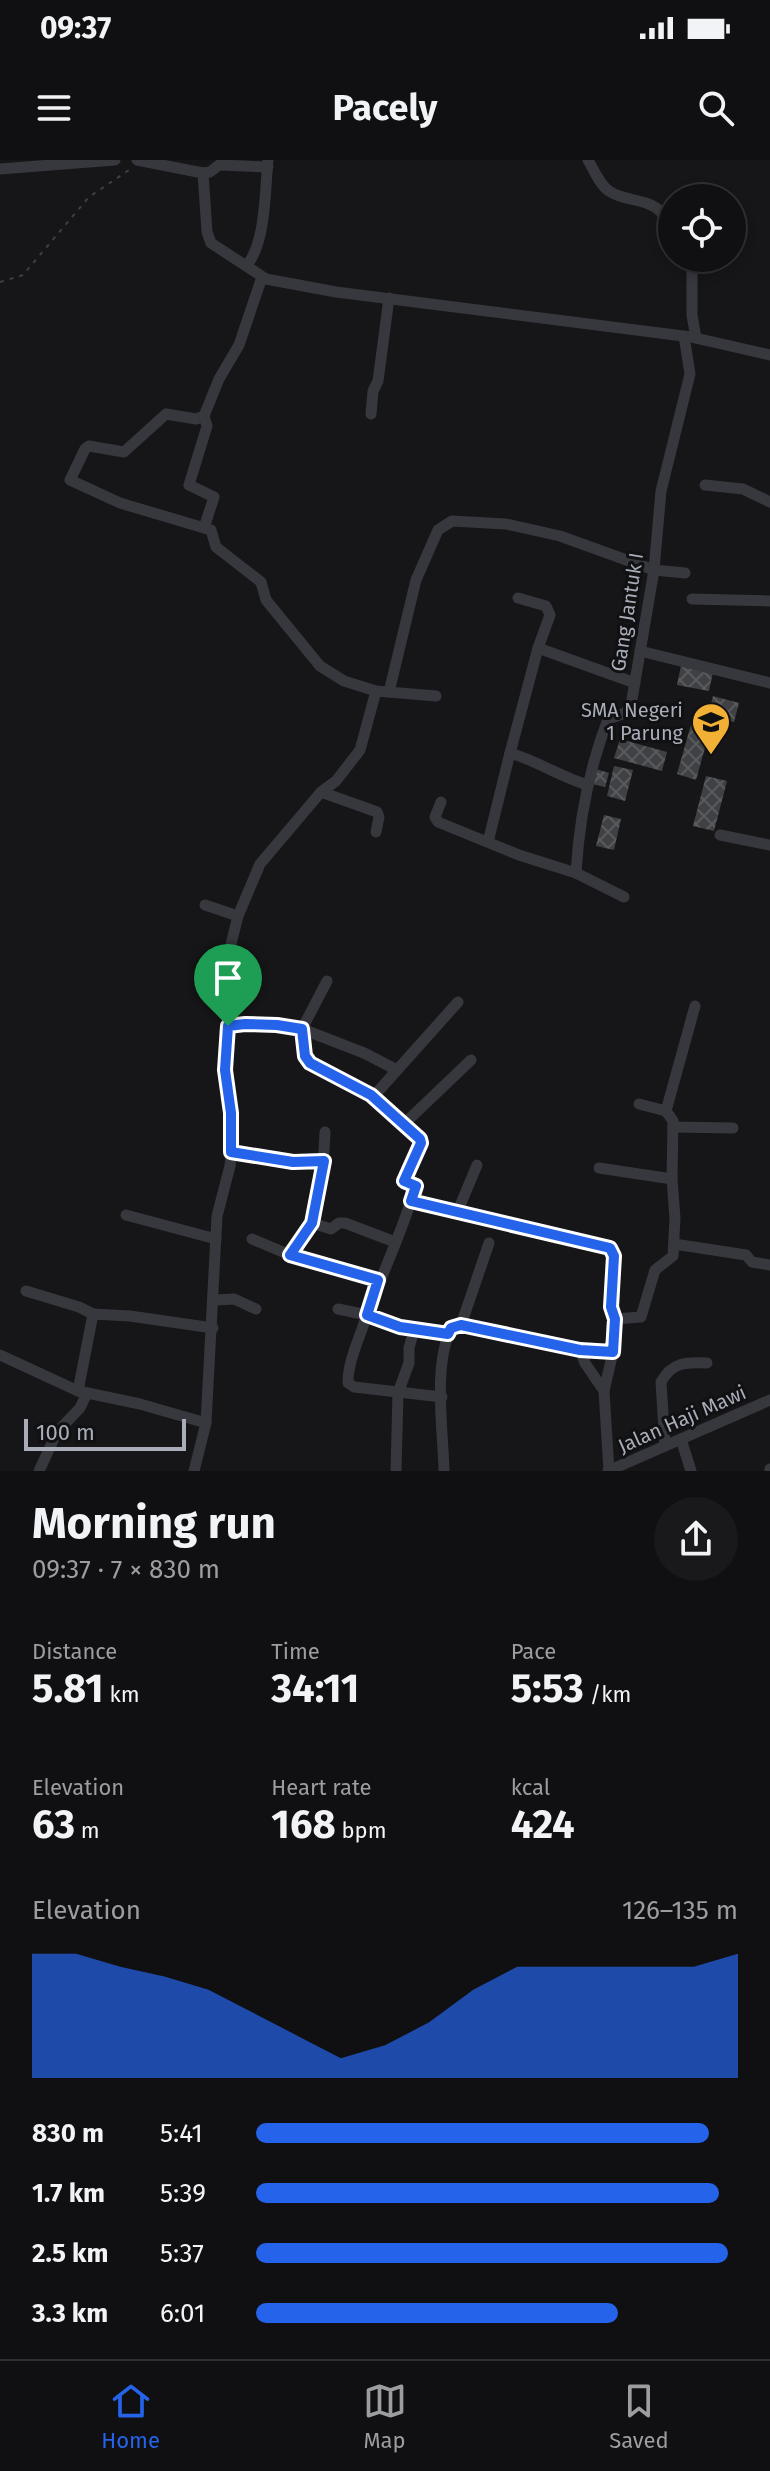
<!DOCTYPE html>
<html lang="en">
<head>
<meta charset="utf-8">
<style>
  :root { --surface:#101012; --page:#19191b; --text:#f1f3f6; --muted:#9c9d9f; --line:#303032; --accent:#2563eb }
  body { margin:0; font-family:"Fira Sans",sans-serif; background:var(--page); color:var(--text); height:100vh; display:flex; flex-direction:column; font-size:30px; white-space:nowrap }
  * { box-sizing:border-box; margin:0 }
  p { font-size:26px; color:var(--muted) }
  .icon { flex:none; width:44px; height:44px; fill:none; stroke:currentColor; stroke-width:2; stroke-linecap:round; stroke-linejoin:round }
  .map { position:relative; height:1311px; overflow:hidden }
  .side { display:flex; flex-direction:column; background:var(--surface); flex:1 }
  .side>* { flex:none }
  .controls { position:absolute; left:658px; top:24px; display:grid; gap:16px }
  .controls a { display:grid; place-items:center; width:88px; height:88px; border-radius:50%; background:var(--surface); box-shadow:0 4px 12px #0003,0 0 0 2px var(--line); font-size:40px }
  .scale { position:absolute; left:24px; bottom:20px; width:162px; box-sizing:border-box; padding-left:8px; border:4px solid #a8adb8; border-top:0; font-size:22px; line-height:28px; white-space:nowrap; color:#a8adb8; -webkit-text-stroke:6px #111113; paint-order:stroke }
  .pin { position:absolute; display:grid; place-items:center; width:68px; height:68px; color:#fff; margin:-82px -34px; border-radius:50% 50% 50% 0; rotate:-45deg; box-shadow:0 0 8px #0007 }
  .pin .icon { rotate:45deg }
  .round { display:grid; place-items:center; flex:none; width:84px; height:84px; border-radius:42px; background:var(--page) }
  .overview { display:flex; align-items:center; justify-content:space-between; height:136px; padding:0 32px }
  h1 { font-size:44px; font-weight:700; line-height:60px }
  .figures { display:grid; grid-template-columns:repeat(3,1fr); gap:12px; height:136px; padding:8px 32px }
  .figures div { display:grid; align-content:center }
  .figures b { font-size:40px; font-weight:700 }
  .figures small { font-size:22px; font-weight:400 }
  .figures p { font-size:22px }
  .chart { height:224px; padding:16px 32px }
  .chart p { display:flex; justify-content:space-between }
  .chart svg { width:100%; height:144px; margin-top:8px; fill:var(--accent); opacity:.7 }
  ul { padding:0 32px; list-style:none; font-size:26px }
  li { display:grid; grid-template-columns:128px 96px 1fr; align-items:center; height:60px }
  li i { height:20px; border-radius:10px; background:var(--accent) }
  .status { display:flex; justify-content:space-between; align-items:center; height:56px; padding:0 40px; background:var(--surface); direction:ltr }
  .status svg { height:22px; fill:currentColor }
  header { display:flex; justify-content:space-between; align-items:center; height:104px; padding:0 32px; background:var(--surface); font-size:36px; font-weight:700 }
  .dock { display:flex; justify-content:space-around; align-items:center; height:112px; border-top:2px solid var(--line); background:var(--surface); font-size:22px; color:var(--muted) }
  .dock a { display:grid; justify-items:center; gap:4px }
  .dock .on { color:var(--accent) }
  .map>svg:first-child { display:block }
</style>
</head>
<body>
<div class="status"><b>09:37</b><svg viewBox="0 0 49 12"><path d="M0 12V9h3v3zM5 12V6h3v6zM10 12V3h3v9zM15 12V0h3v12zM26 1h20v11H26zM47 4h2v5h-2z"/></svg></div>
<header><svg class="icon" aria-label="menu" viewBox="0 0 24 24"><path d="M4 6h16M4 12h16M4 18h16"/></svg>Pacely<svg class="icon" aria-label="search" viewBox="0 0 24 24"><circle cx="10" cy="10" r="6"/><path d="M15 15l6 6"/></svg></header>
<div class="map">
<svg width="770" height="1311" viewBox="0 0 770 1311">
  <defs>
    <pattern id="building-cross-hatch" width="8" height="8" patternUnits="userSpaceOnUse" patternTransform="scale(2)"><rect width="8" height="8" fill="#404145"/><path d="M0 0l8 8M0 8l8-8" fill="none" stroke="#595a5e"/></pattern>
  </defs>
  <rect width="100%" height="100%" fill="#161618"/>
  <g fill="url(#building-cross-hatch)">
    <path d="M681,506L713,512L709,531L677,525Z"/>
    <path d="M713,536L739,543L734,562L708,555Z"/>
    <path d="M694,554L713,559L696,620L677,614Z"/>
    <path d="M620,579L667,592L662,611L614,598Z"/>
    <path d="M614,606L633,610L625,641L607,636Z"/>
    <path d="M596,609L609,613L605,627L592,624Z"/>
    <path d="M706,616L727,621L714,671L693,666Z"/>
    <path d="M604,655L621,659L614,690L596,686Z"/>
  </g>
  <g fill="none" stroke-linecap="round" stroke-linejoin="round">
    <path stroke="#3d3f44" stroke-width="2" stroke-dasharray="4 6" stroke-linecap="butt" d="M0,122L23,115L89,37L129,10"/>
    <g stroke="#37383d" stroke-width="11">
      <path d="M137,0L203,13L207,72L211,83L266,119L336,132L691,177L770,195"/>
      <path d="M588,0C594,10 599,24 609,31C625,42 648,38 661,52C669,60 666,72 672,81"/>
      <path d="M0,9L115,0"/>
      <path d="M203,13L210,12L219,5L268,7"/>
      <path d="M692,98V155L696,178"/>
      <path d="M247,105C266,82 265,29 268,0"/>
      <path d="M371,254L373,231L378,221L389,138"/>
      <path d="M204,256L196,259L166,254L124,292L89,286L85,289L70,320L120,343L211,370L216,387L261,422L266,440L320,506L344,521L376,531L436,536"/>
      <path d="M705,325L743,329L770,342"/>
      <path d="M204,368L214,337L189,325L207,266L204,256L219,219L239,185L262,117"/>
      <path d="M692,439L770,441"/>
      <path d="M538,488L635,523"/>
      <path d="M640,491L770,523"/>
      <path d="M389,532L416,420L438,370L452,361L506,364L560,376L654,410L685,413"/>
      <path d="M510,593L538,488L550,455L546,446L518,438"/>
      <path d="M321,632L377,652L379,657L376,672"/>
      <path d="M441,642L435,657L438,662L519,695L576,713"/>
      <path d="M720,675L770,685"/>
      <path d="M488,682L510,593C538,601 560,617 588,625"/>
      <path d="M624,737L576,713C579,660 589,609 608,559L625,553L631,545L654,410L661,331L690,214L684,176"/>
      <path d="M205,745L238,756"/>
      <path d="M327,821L302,869L364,893L397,910"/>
      <path d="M228,866L277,865L302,869L305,896L310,903L362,929L404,964L471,900"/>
      <path d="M373,937L458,842"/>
      <path d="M666,951L695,846"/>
      <path d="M404,964L421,981L404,1021L416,1026L411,1041"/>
      <path d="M673,967L733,968"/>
      <path d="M231,992L293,1002L324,1001"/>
      <path d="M599,1008L672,1019"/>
      <path d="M457,1053L477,1005"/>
      <path d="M126,1055L216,1079"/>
      <path d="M312,1063L331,1069L339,1063H345L395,1082"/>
      <path d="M252,1079L290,1095L378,1120"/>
      <path d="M674,1084L746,1095L752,1102L770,1105"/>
      <path d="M290,1095L312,1063L323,1008L325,972"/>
      <path d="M26,1131L79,1147L93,1154"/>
      <path d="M215,1140L234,1139L256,1149"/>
      <path d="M338,1149L367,1155L400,1167L448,1174"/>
      <path d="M615,1159L641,1157L655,1110L673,1096L675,1058L672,1019L673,961L666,951L639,944"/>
      <path d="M461,1165L489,1083"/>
      <path d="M580,1190L585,1203L604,1231"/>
      <path d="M0,1195L78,1231L140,1244L206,1263"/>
      <path d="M78,1231L93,1154L130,1156L213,1168"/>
      <path d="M442,1237L354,1227L348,1223C348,1204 356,1186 362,1169C377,1125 397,1084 411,1041L610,1088L614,1096L611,1147L615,1159L613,1192L604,1231L609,1311"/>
      <path d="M681,1279L691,1311"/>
      <path d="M665,1286L661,1222C672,1202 686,1202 707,1203"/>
      <path d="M39,1311L57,1272L80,1248L87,1233"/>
      <path d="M194,1311L206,1263L217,1056L230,1006L232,987L231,953L225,910L229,836L225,820L227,800L238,756L260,704L321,632L336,621L360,590L376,531"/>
      <path d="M396,1311L398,1233L409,1203V1188L414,1170"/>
      <path d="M444,1311C443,1269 433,1207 451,1168L461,1165L580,1190L613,1192"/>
      <path d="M608,1311L770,1240"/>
      <path d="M770,1311V1309"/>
    </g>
  </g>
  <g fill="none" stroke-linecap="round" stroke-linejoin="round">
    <g stroke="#fff" stroke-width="16">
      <path id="route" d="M245,864L277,865L302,869L305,896L310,903L371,935L420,979L421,983L404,1021L416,1026L411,1041L610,1088L614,1096L611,1147L615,1159L613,1192L580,1190L461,1165L451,1168L448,1174L400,1167L367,1155L378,1120L290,1095L312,1063L324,1001L293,1002L231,992V953L225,910L228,866Z"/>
    </g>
    <use href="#route" stroke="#2563eb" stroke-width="10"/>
  </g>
  <defs>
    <g id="school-pin" transform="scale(2)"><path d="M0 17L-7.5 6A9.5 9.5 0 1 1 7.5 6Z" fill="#f2b134" stroke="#111113"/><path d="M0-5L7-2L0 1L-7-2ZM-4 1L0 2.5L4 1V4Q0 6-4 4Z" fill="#111"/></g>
  </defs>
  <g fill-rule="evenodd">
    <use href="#school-pin" x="711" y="562"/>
  </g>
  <g text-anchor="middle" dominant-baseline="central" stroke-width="6" stroke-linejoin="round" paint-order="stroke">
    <g font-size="20" fill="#a8adb8" stroke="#111113">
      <text transform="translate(627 452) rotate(-81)">Gang Jantuk I</text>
      <text transform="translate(682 1259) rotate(-24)">Jalan Haji Mawi</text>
    </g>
    <g font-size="20" fill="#a8adb8" stroke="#111113" text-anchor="end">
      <text x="683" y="550">SMA Negeri<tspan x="683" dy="23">1 Parung</tspan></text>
    </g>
  </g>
</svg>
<div class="controls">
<a><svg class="icon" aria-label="locate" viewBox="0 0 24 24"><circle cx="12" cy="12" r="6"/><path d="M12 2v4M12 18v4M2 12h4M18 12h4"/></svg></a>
</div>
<div class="scale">100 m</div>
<div class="pin" style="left:228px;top:866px;background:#1e9e55"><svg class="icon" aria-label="arrive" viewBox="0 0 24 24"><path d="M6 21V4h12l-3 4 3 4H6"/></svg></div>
</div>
<section class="side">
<div class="overview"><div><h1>Morning run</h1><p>09:37 · 7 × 830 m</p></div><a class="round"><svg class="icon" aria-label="share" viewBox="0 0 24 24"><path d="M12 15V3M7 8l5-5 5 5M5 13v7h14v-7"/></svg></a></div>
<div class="figures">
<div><p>Distance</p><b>5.81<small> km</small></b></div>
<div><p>Time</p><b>34:11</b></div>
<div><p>Pace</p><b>5:53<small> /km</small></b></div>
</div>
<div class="figures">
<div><p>Elevation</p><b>63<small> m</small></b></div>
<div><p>Heart rate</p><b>168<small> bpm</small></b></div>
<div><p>kcal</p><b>424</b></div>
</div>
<div class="chart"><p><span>Elevation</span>126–135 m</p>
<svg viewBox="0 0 160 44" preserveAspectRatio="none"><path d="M0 44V6L10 6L20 10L30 13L40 17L50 24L60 31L70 38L80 34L90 27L100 17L110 10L120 10L130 10L140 10L150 10L160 6V44z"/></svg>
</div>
<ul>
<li><b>830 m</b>5:41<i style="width:94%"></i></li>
<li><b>1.7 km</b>5:39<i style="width:96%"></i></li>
<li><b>2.5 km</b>5:37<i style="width:98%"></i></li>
<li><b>3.3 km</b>6:01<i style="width:75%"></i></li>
</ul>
</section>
<nav class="dock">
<a class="on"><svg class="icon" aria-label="home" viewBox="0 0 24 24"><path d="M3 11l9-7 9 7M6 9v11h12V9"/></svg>Home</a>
<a><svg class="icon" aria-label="map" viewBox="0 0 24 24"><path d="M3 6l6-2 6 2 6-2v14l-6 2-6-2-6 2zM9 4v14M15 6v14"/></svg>Map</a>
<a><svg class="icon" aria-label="saved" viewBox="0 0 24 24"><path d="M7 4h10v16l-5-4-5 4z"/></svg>Saved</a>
</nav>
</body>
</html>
